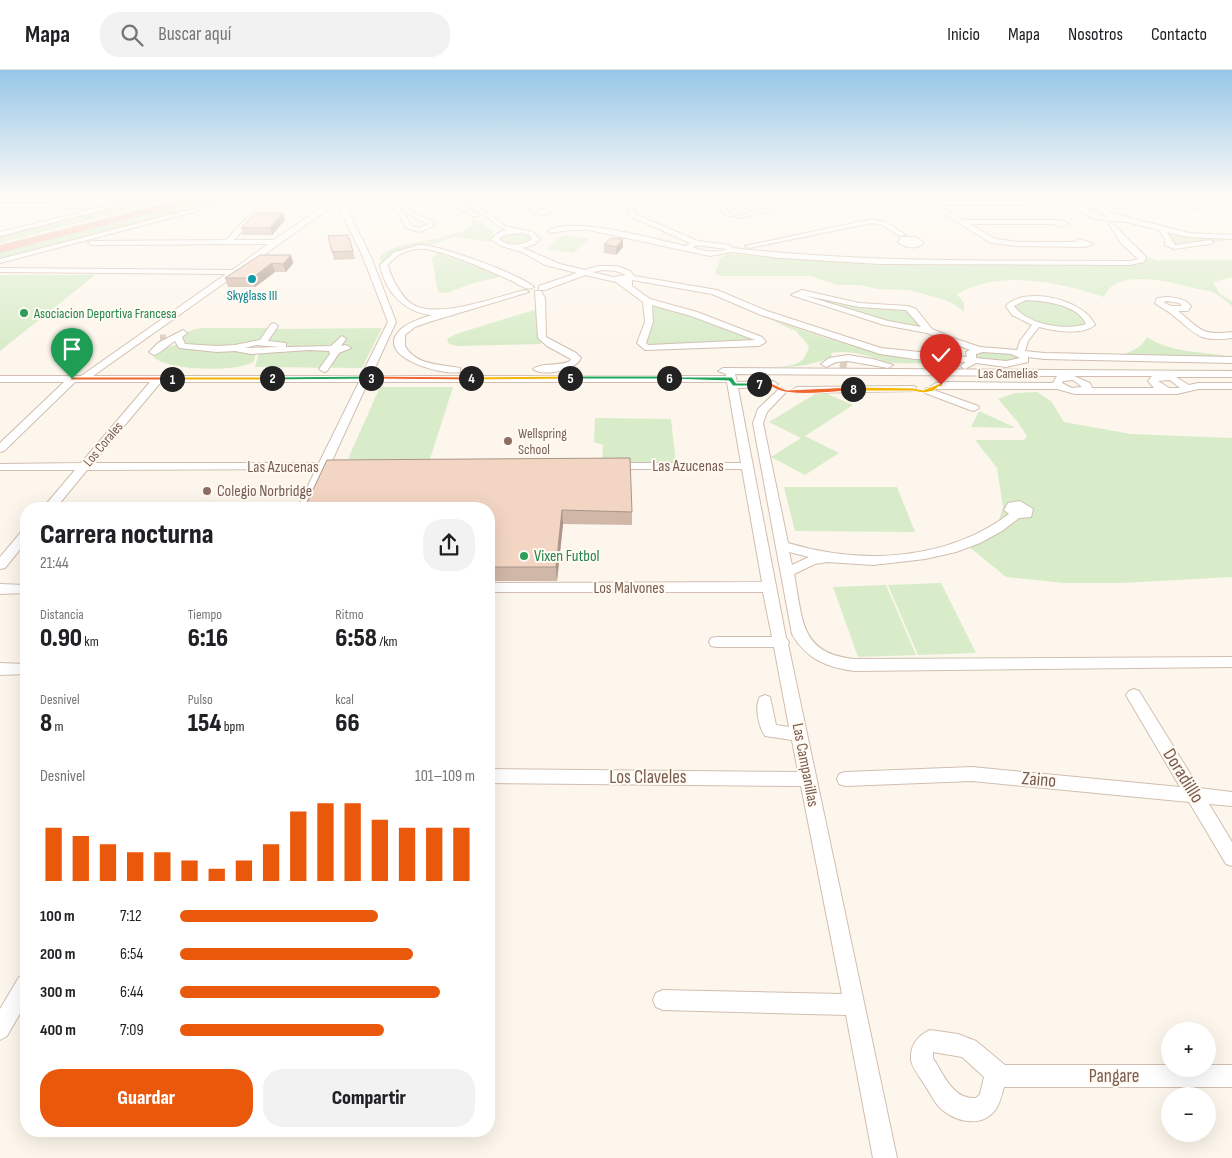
<!DOCTYPE html>
<html lang="es">
<head>
<meta charset="utf-8">
<style>
  :root { --surface:#fff; --page:#f2f2f2; --text:#202124; --muted:#757577; --line:#e0e0e0; --accent:#ea580c }
  body { margin:0; font-family:"Sofia Sans Condensed",sans-serif; background:var(--page); color:var(--text); height:100vh; display:flex; flex-direction:column; font-size:19px; white-space:nowrap }
  * { box-sizing:border-box; margin:0 }
  p { font-size:16px; color:var(--muted) }
  .icon { flex:none; width:28px; height:28px; fill:none; stroke:currentColor; stroke-width:2; stroke-linecap:round; stroke-linejoin:round }
  .map { position:relative; flex:1; overflow:hidden }
  .sheet { position:absolute; left:20px; top:432px; width:475px; height:635px; display:flex; flex-direction:column; background:var(--surface); border-radius:20px; box-shadow:0 5px 20px #0002 }
  .sheet>* { flex:none }
  .controls { position:absolute; left:1161px; top:952px; display:grid; gap:10px }
  .controls a { display:grid; place-items:center; width:55px; height:55px; border-radius:50%; background:var(--surface); box-shadow:0 5px 20px #0002; font-size:25px }
  .pin { position:absolute; display:grid; place-items:center; width:42px; height:42px; color:#fff; margin:-51px -21px; border-radius:50% 50% 50% 0; rotate:-45deg; box-shadow:0 0 5px #0007 }
  .pin .icon { rotate:45deg }
  .km { position:absolute; width:25px; height:25px; margin:-12px; border-radius:50%; background:#222; color:#fff; font-size:14px; line-height:25px; text-align:center }
  .round { display:grid; place-items:center; flex:none; width:52px; height:52px; border-radius:20px; background:var(--page) }
  .summary { display:flex; align-items:center; justify-content:space-between; height:85px; padding:0 20px }
  h1 { font-size:28px; font-weight:800; line-height:38px }
  .stats { display:grid; grid-template-columns:repeat(3,1fr); gap:8px; height:85px; padding:5px 20px }
  .stats div { display:grid; align-content:center }
  .stats b { font-size:25px; font-weight:800 }
  .stats small { font-size:14px; font-weight:400 }
  .stats p { font-size:14px }
  .chart { height:140px; padding:10px 20px }
  .chart p { display:flex; justify-content:space-between }
  .chart svg { width:100%; height:90px; margin-top:5px; stroke:var(--accent); stroke-width:6 }
  .cta { display:flex; gap:10px; margin-top:auto; padding:10px 20px }
  .cta a { flex:1; height:58px; border-radius:20px; background:var(--accent); color:#fff; font-size:20px; font-weight:800; line-height:58px; text-align:center }
  .cta a+a { background:var(--page); color:var(--text) }
  ul { padding:0 20px; list-style:none; font-size:16px }
  li { display:grid; grid-template-columns:80px 60px 1fr; align-items:center; height:38px }
  li i { height:12px; border-radius:6px; background:var(--accent) }
  header { display:flex; align-items:center; gap:30px; box-sizing:border-box; height:70px; padding:0 25px; background:var(--surface); border-bottom:1px solid var(--line) }
  header strong { font-size:24px }
  nav { display:flex; gap:28px; margin-inline-start:auto; font-size:18px }
  .search { width:350px; height:45px; background:var(--page); display:flex; align-items:center; gap:12px; box-sizing:border-box; padding:0 18px; border-radius:20px; color:var(--muted); font-size:19px }
  .map>svg:first-child { display:block }
</style>
</head>
<body>
<header>
<strong>Mapa</strong>
<div class="search"><svg class="icon" aria-label="search" viewBox="0 0 24 24"><circle cx="10" cy="10" r="6"/><path d="M15 15l6 6"/></svg>Buscar aquí</div>
<nav><a>Inicio</a><a>Mapa</a><a>Nosotros</a><a>Contacto</a></nav>
</header>
<div class="map">
<svg width="1232" height="1088" viewBox="0 0 1232 1088">
  <rect width="100%" height="100%" fill="#fdf6ec"/>
  <g fill="#d8ecc9">
    <path d="M159,126H182L0,173V165Z"/>
    <path d="M218,126H247L0,190V180Z"/>
    <path d="M471,145L492,160L494,163L490,172L454,167L429,176L414,178L391,186L383,195L380,188C390,169 448,174 472,155Z"/>
    <path d="M520,162L532,166L533,170C521,176 512,175 500,172L498,168L504,164Z"/>
    <path d="M1168,162L1189,166L1232,167V170L1178,177L1173,173Z"/>
    <path d="M563,165L589,169L573,183L547,179Z"/>
    <path d="M438,183L503,206L470,214L447,223L438,222L432,188Z"/>
    <path d="M728,184L843,191L974,194L1141,193L1145,190V187L1158,190H1232V207L1213,212L1220,224L1232,231V236C1226,231 1220,226 1213,222C1208,220 1202,220 1197,219C1173,212 1115,197 1104,227C1059,212 1000,199 957,224L964,233V242L955,235L945,230L910,220L878,219L859,215H838L811,206H721L715,204L720,188Z"/>
    <path d="M0,205H95L0,281Z"/>
    <path d="M799,224L853,235L904,238L922,258L905,256Z"/>
    <path d="M647,231L761,270L645,277Z"/>
    <path d="M1025,231C1051,231 1070,234 1088,253L1075,259L1034,253L1014,240L1017,234Z"/>
    <path d="M537,239L541,274L457,276L449,274L447,269L456,264Z"/>
    <path d="M771,250C816,264 861,281 908,289C928,292 949,289 969,292L964,294L885,293L881,292L882,290C865,285 849,280 831,283L832,287C814,294 800,297 780,297C798,294 804,294 809,276L796,261Z"/>
    <path d="M201,258H270L262,270C252,271 244,274 235,275C218,278 200,275 183,274L180,269C186,261 192,260 201,258Z"/>
    <path d="M382,258L362,298L255,297L259,283L314,277L340,281L348,278L345,276L335,277L339,270L332,277L313,276L290,279L286,273L267,270L275,259Z"/>
    <path d="M1147,267C1173,284 1204,281 1232,287L1118,286C1130,282 1141,279 1147,267Z"/>
    <path d="M175,275L256,283L254,291C241,303 163,301 153,286L165,278Z"/>
    <path d="M992,280L1020,286L1021,290L1014,292L978,288L975,286L979,282Z"/>
    <path d="M380,317H453L430,389H348Z"/>
    <path d="M820,321L853,335L805,366L839,383L805,405L771,387L801,368L769,352Z"/>
    <path d="M1037,322L1051,331L1064,352L1131,364L1232,368V507L1122,513H1064L1006,507L967,475L998,453L1003,437L997,398L975,370H1024L1027,366L1017,351L998,329L1015,323Z"/>
    <path d="M979,341L1014,357L1013,358L971,357Z"/>
    <path d="M595,348L671,349L676,393H602L603,375L594,372Z"/>
    <path d="M784,417H897L915,462L795,461Z"/>
    <path d="M941,513L976,583L918,585L888,515Z"/>
    <path d="M886,515L916,585L858,587L833,517Z"/>
  </g>
  <g fill="none" stroke-linecap="round" stroke-linejoin="round">
    <g stroke="#dcd0c4" stroke-width="9" stroke-dasharray="9 5" stroke-linecap="butt">
      <path d="M160,269H166"/>
      <path d="M840,293L847,294"/>
    </g>
    <g stroke="#d1beb0" stroke-width="2">
      <g id="minor">
        <path d="M146,126H158L0,166V162Z"/>
        <path d="M243,126H254L0,193V189Z"/>
        <path d="M267,126H274L234,170H274L329,132L335,129L334,126L346,129L343,131L371,187L396,252L371,306H726V304L718,301L723,298L1232,301V307H1176L1189,315L1198,313H1232V319H1198L1177,324H1075L1057,319H936L931,316L936,313L949,312L1053,313L1057,306L735,304L737,312L773,311L778,314L773,317L738,318L786,568L789,572L788,574L897,1088H873L846,945L663,940L656,937L653,930L656,923L663,920L842,924L801,716L489,713V699L798,702L792,670L765,666C759,657 754,637 760,627L765,625L770,627L776,655L789,657L774,577H716L711,576L709,572L711,568L716,567H772L763,522H489V513L762,512L742,399H613L607,396L613,393H741L727,312H368L331,393H341L347,396L341,399H327L309,439H297L316,399L87,400L55,439H42L75,400H0V394L81,393L150,312H75L4,381L0,382V373L64,312H0V306H81L226,204L0,202V198L232,200L268,174L92,175L88,173L92,171L226,170ZM337,133L363,187L388,252L361,306H93ZM1074,306H1152L1148,311L1154,318H1092L1090,313ZM1073,310L1082,317L1072,318L1062,313L1063,311ZM1158,311L1170,310L1180,318H1169ZM161,312H359L319,393H93Z"/>
        <path d="M385,126H391C398,136 407,145 411,156L419,158L428,154C414,148 403,143 394,130L395,126H401L400,130C409,142 421,146 434,152V156L419,162L406,158L402,150Z"/>
        <path d="M441,126H447L448,129L453,132L466,133L467,131H471L505,156L533,162L540,169L535,174L523,178L560,194L585,200L598,196H617L630,201L634,206L717,220L767,241L881,278L967,287L966,282L970,280L927,263L884,255L791,225L802,220L859,233L908,236L916,239L932,259L956,269L980,277L1017,280L1020,271L1032,255L1012,245L1006,236C1025,215 1085,230 1095,255C1081,266 1055,261 1039,257L1028,271L1025,281L1044,283L1232,287V293L1044,289L1028,287V292L1006,297L976,293L965,299L960,296L966,292L915,289L880,284L761,245L712,224L632,210V216L650,229L697,242L762,267L766,272L759,276L645,280L637,273L645,252L643,232L616,212L585,205L545,220H539V216L577,203L545,195L522,182L501,176L491,169C496,164 501,161 507,160L501,158L467,133L463,136L478,144V146H474L449,135L428,136V134L442,129ZM520,163L529,165L532,169C522,176 509,177 499,169L505,165ZM604,200L616,201L626,205L613,207L592,202ZM803,225L859,237L906,240L921,257L888,251ZM1026,230C1044,231 1078,234 1086,254C1066,261 1027,255 1014,236ZM652,235L691,246L755,270L648,275L646,273L653,252ZM983,282L1011,284L1020,288L1006,291L976,288V284Z"/>
        <path d="M501,126H510L524,134L519,135Z"/>
        <path d="M631,126H637L638,130L634,140L637,145L698,171L729,175L733,178C865,193 997,190 1130,191L1138,189L1121,173L1110,156L1109,155L1112,153L1146,187L1144,192L1130,195L880,194L780,188L732,182L710,186L589,160H569L551,163L548,161C572,145 656,170 686,176L690,173L632,147L628,140L632,130ZM696,175L727,179C716,183 704,182 693,177Z"/>
        <path d="M707,126H714L731,144V146H727Z"/>
        <path d="M826,126H840L737,148L734,146Z"/>
        <path d="M915,126H923L931,131H1033V133L1031,134L938,135L963,150H1061L1069,154L1060,157L1053,154H970L996,169L1018,172H1074L1080,169L1093,174L1085,177L1018,176L991,173Z"/>
        <path d="M1072,128L1102,137L1112,143L1189,163L1232,165V169L1189,167L1167,162L1175,175L1210,170L1214,172L1210,174L1174,179L1165,175V169L1159,160L1127,152L1094,149L1084,144L1070,131L1069,130ZM1093,138L1104,143L1106,147L1093,144L1087,139Z"/>
        <path d="M1232,129V133L1209,136L1207,139L1199,140L1186,135L1191,131L1206,134Z"/>
        <path d="M0,133L94,134L97,136L94,138L0,137Z"/>
        <path d="M540,134L551,136L555,140L543,145L528,140ZM541,138L547,139H548L537,140Z"/>
        <path d="M872,149L886,152L906,165L900,166L882,155L872,153L749,178L745,176Z"/>
        <path d="M901,167H916L924,173C916,180 905,178 898,172Z"/>
        <path d="M420,175C439,175 520,204 534,217C527,222 517,213 510,210C487,200 450,183 426,179C412,177 396,184 388,195C389,201 392,207 395,213C400,221 404,229 412,234C437,250 496,227 525,220L529,222L429,252L415,257L405,265V276C416,296 441,294 460,298V302C443,306 373,287 400,260C408,252 422,248 432,245C405,243 385,222 380,195L394,182Z"/>
        <path d="M535,221H541L545,228L546,267L576,283L581,288C575,301 543,307 533,299C542,292 559,297 570,291L571,289L547,276L538,268Z"/>
        <path d="M1167,227C1177,228 1184,228 1191,236L1188,241H1178C1201,259 1200,266 1232,262V268C1200,272 1198,266 1175,247C1169,241 1161,238 1155,233L1157,228ZM1167,231L1179,233L1182,236H1171L1163,232Z"/>
        <path d="M274,253L278,256L268,271L286,273V277L331,276L342,266L346,269L341,276L346,275L351,278L339,283L327,301L324,302L319,299L330,284L329,281L309,280L251,284L235,281L217,282L179,278L175,271C168,275 161,283 154,285L149,282L158,273L183,260L187,263L182,267L185,274L217,276L235,275L260,270L271,254ZM256,275L280,277L245,278Z"/>
        <path d="M848,285L873,289L893,295L888,298L848,291L836,292L826,297L821,294L829,288Z"/>
        <path d="M913,316L916,317V321L797,323L792,320L797,317Z"/>
        <path d="M782,318L787,321L767,342L763,353L788,473C861,495 946,491 1009,444L1004,440L1008,433L1020,431L1033,439L1031,447L1019,448L1002,461L980,473L956,482L925,489L873,495L827,492L815,494L794,504C803,549 799,584 855,589L1232,587V597L855,601C828,598 806,589 792,564L753,353L758,339L779,319ZM789,482L809,487L792,495Z"/>
        <path d="M928,318L978,336L979,338L974,341L970,340L925,323V319Z"/>
        <path d="M26,460V472L5,498L0,499V487L22,461Z"/>
        <path d="M0,514L26,515V523L0,524Z"/>
        <path d="M0,593L26,594V604L0,605Z"/>
        <path d="M1134,619L1139,621L1199,718L1232,722V736L1209,734L1232,772V796L1226,794L1189,732L972,711L845,716L839,714L837,709L839,704L845,702L972,697L1180,717L1126,625L1129,621Z"/>
        <path d="M26,904V933L7,966L0,970V939L19,907Z"/>
        <path d="M930,960L958,964L976,971L1005,995H1170V999H1208V995H1232V1017H1004C1002,1024 1000,1033 996,1039C982,1059 954,1052 939,1037C933,1030 929,1021 924,1014C920,1007 912,998 911,990C910,975 917,966 930,960ZM933,982L962,987L984,1007L980,1024L976,1028C953,1030 944,1005 933,988Z"/>
      </g>
    </g>
    <g stroke="#dad1cd" stroke-width="2">
      <path id="highway" d="M197,126H213L0,182V176Z"/>
    </g>
    <use href="#minor" fill="#fff" fill-rule="evenodd"/>
    <use href="#highway" fill="#f7b7a3" fill-rule="evenodd"/>
  </g>
  <g fill="#d1b7a8">
    <path d="M292,126H313L300,129Z"/>
    <path d="M285,150L272,165H243L241,158Z"/>
    <path d="M328,166L353,181L355,189L334,190Z"/>
    <path d="M623,169V177L616,185L604,183V174Z"/>
    <path d="M260,185L293,193L286,202H275L255,217H228L225,208Z"/>
    <path d="M327,390L632,442V455L563,454L557,511H489V512V439Z"/>
  </g>
  <g fill="#aa9588">
    <path d="M299,126H313L300,129Z"/>
    <path d="M283,143L285,150L272,165L270,158Z"/>
    <path d="M623,169V177L616,185V177Z"/>
    <path d="M291,185L293,193L286,202L283,194Z"/>
    <path d="M272,193L275,202L255,217L252,208Z"/>
    <path d="M562,440L563,454L557,511L556,497Z"/>
  </g>
  <g fill="#f3d5c3" stroke="#aa9588">
    <path d="M255,143H283L270,158H241Z"/>
    <path d="M348,165L353,181L332,182L328,166Z"/>
    <path d="M611,168L623,169L616,177L604,174Z"/>
    <path d="M260,185H291L283,194L272,193L252,208H225Z"/>
    <path d="M630,388L632,442L562,440L556,497H489V439H304L327,390Z"/>
  </g>
  <linearGradient id="sky" x2="0" y2="1"><stop stop-color="#97c7e8"/><stop offset="0.45" stop-color="#fefbf6"/><stop offset="1" stop-color="#fefbf6" stop-opacity="0"/></linearGradient>
  <rect width="1232" height="279" fill="url(#sky)"/>
  <path fill="#f0652b" stroke="#fff" d="M72,307H172L175,309L172,310H70Z"/>
  <path fill="#f5b400" stroke="#fff" d="M172,307H272L275,308L272,310H170Z"/>
  <path fill="#22a559" stroke="#fff" d="M371,306L373,309L272,310L269,308L272,307Z"/>
  <path fill="#f0652b" stroke="#fff" d="M371,306L471,307L473,308L471,310L369,309Z"/>
  <path fill="#f5b400" stroke="#fff" d="M570,306L572,309L471,310L468,308L471,307Z"/>
  <path fill="#22a559" stroke="#fff" d="M570,306H669L672,308L669,309H568Z"/>
  <path fill="#22a559" stroke="#fff" d="M667,307H732L736,313H759L762,314L759,316H733L729,311L669,309Z"/>
  <path fill="#f0652b" stroke="#fff" d="M757,313C775,311 773,316 787,320L853,317L856,319L853,321C833,321 785,329 771,316H757Z"/>
  <path fill="#f5b400" stroke="#fff" d="M941,313L943,316L938,317L934,321L923,323L913,321H853L850,319L853,317L913,318L923,320Z"/>
  <circle fill="#0f9aa8" stroke="#fffaf3" stroke-width="2" cx="252" cy="209" r="5"/>
  <g fill="#2e9e5b" stroke="#fffaf3" stroke-width="2">
    <circle cx="24" cy="243" r="5"/>
    <circle cx="524" cy="486" r="5"/>
  </g>
  <g fill="#8d6e63" stroke="#fffaf3" stroke-width="2">
    <circle cx="508" cy="371" r="5"/>
    <circle cx="207" cy="421" r="5"/>
  </g>
  <g text-anchor="middle" dominant-baseline="central" stroke-width="4" stroke-linejoin="round" paint-order="stroke">
    <g font-size="14" fill="#0d838f" stroke="#fffaf3">
      <text x="252" y="225">Skyglass III</text>
    </g>
    <g font-size="14" fill="#27864d" stroke="#fffaf3" text-anchor="start">
      <text x="34" y="243">Asociacion Deportiva Francesa</text>
    </g>
    <g font-size="14" fill="#7a5c4d" stroke="#fffaf3">
      <text x="1008" y="303">Las Camelias</text>
      <text transform="translate(103 374) rotate(-50)">Los Corales</text>
    </g>
    <g font-size="14" fill="#785e54" stroke="#fffaf3" text-anchor="start">
      <text x="518" y="363">Wellspring<tspan x="518" dy="16">School</tspan></text>
    </g>
    <g font-size="16" fill="#7a5c4d" stroke="#fffaf3">
      <text x="688" y="396">Las Azucenas</text>
      <text x="283" y="397">Las Azucenas</text>
      <text x="629" y="518">Los Malvones</text>
      <text transform="translate(805 695) rotate(79)">Las Campanillas</text>
    </g>
    <g font-size="16" fill="#785e54" stroke="#fffaf3" text-anchor="start">
      <text x="217" y="421">Colegio Norbridge</text>
    </g>
    <g font-size="16" fill="#27864d" stroke="#fffaf3" text-anchor="start">
      <text x="534" y="486">Vixen Futbol</text>
    </g>
    <g font-size="19" fill="#7a5c4d" stroke="#fffaf3">
      <text transform="translate(1183 706) rotate(58)">Doradilllo</text>
      <text x="648" y="707">Los Claveles</text>
      <text transform="translate(1039 710) rotate(5)">Zaino</text>
      <text x="1114" y="1006">Pangare</text>
    </g>
  </g>
</svg>
<div class="controls">
<a>+</a>
<a>−</a>
</div>
<div class="pin" style="left:72px;top:309px;background:#1e9e55"><svg class="icon" aria-label="arrive" viewBox="0 0 24 24"><path d="M6 21V4h12l-3 4 3 4H6"/></svg></div>
<div class="pin" style="left:941px;top:315px;background:#d93025"><svg class="icon" aria-label="check" viewBox="0 0 24 24"><path d="M5 12l5 5 9-10"/></svg></div>
<b class="km" style="left:172px;top:309px">1</b>
<b class="km" style="left:272px;top:308px">2</b>
<b class="km" style="left:371px;top:308px">3</b>
<b class="km" style="left:471px;top:308px">4</b>
<b class="km" style="left:570px;top:308px">5</b>
<b class="km" style="left:669px;top:308px">6</b>
<b class="km" style="left:759px;top:314px">7</b>
<b class="km" style="left:853px;top:319px">8</b>
<section class="sheet">
<div class="summary"><div><h1>Carrera nocturna</h1><p>21:44</p></div><a class="round"><svg class="icon" aria-label="share" viewBox="0 0 24 24"><path d="M12 15V3M7 8l5-5 5 5M5 13v7h14v-7"/></svg></a></div>
<div class="stats">
<div><p>Distancia</p><b>0.90<small> km</small></b></div>
<div><p>Tiempo</p><b>6:16</b></div>
<div><p>Ritmo</p><b>6:58<small> /km</small></b></div>
</div>
<div class="stats">
<div><p>Desnivel</p><b>8<small> m</small></b></div>
<div><p>Pulso</p><b>154<small> bpm</small></b></div>
<div><p>kcal</p><b>66</b></div>
</div>
<div class="chart"><p><span>Desnivel</span>101–109 m</p>
<svg viewBox="0 0 160 44" preserveAspectRatio="none"><path d="M5 44V18M15 44V22M25 44V26M35 44V30M45 44V30M55 44V34M65 44V38M75 44V34M85 44V26M95 44V10M105 44V6M115 44V6M125 44V14M135 44V18M145 44V18M155 44V18"/></svg>
</div>
<ul>
<li><b>100 m</b>7:12<i style="width:67%"></i></li>
<li><b>200 m</b>6:54<i style="width:79%"></i></li>
<li><b>300 m</b>6:44<i style="width:88%"></i></li>
<li><b>400 m</b>7:09<i style="width:69%"></i></li>
</ul>
<div class="cta"><a>Guardar</a><a>Compartir</a></div>
</section>
</div>
</body>
</html>
